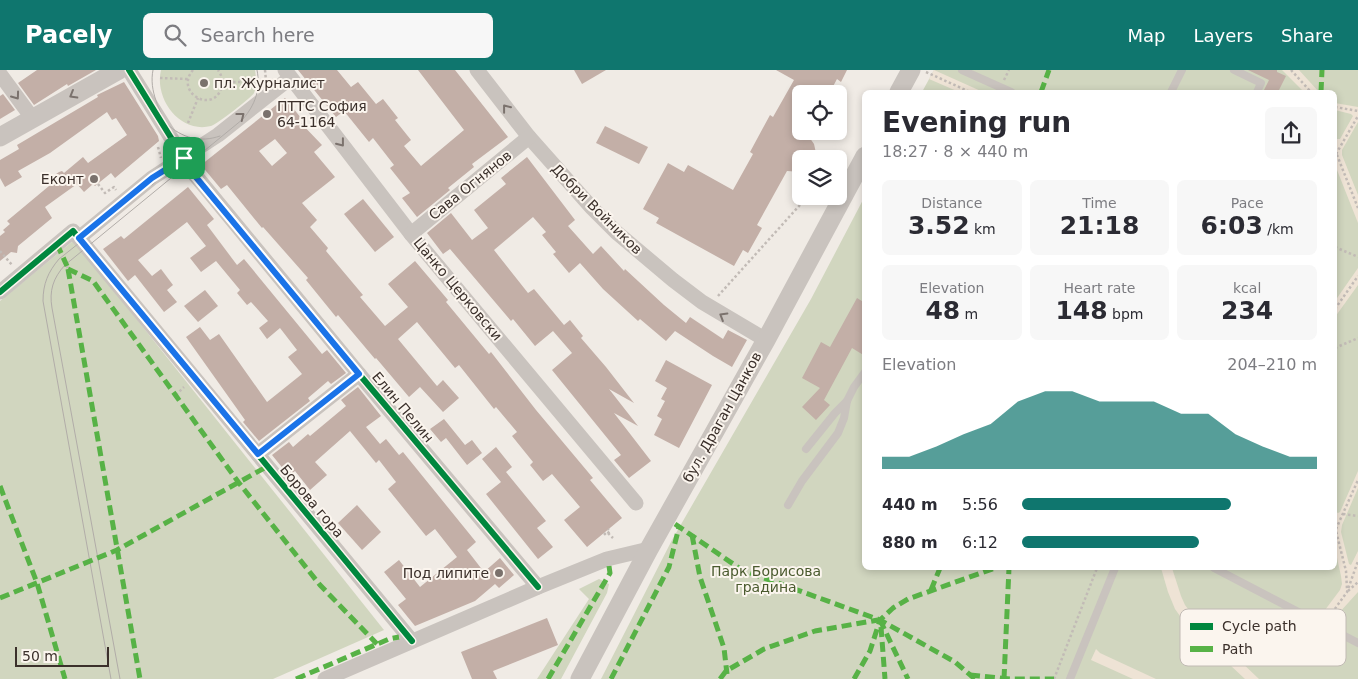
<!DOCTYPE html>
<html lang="en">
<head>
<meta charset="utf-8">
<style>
  :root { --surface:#fff; --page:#f7f7f7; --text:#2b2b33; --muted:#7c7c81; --accent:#0f766e }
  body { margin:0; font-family:"DejaVu Sans",sans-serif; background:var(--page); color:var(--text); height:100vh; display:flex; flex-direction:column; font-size:19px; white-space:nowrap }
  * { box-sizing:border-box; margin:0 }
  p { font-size:16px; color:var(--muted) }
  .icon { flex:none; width:28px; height:28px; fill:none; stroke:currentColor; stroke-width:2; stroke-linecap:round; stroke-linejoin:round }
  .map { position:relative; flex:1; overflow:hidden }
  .sheet { position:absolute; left:862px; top:20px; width:475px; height:480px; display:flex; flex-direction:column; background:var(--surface); border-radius:8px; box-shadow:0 2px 8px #0003 }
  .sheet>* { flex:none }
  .controls { position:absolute; left:792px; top:15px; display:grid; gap:10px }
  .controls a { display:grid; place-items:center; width:55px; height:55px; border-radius:8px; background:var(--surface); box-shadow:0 2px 8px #0003; font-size:25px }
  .scale { position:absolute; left:15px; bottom:12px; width:94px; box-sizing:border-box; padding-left:5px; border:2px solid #3b302b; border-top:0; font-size:14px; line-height:18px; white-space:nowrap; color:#3b302b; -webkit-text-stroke:4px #fbf5ee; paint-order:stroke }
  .pin { position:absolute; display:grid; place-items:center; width:42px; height:42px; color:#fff; margin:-21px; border-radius:10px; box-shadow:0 2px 8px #0006 }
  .round { display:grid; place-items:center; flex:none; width:52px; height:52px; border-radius:8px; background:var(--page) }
  .summary { display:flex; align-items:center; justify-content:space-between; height:85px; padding:0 20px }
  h1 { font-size:28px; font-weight:700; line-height:38px }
  .figures { display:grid; grid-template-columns:repeat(3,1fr); gap:8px; height:85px; padding:5px 20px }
  .figures div { display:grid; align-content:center; border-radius:8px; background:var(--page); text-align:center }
  .figures b { font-size:25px; font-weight:700 }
  .figures small { font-size:14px; font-weight:400 }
  .figures p { font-size:14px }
  .chart { height:140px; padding:10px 20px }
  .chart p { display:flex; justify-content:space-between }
  .chart svg { width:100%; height:90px; margin-top:5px; fill:var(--accent); opacity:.7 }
  ul { padding:0 20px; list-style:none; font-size:16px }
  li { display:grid; grid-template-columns:80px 60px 1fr; align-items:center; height:38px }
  li i { height:12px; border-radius:6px; background:var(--accent) }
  header { display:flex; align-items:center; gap:30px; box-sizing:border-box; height:70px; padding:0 25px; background:var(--accent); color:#fff }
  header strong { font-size:24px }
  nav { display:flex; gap:28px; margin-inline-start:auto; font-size:18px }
  .search { width:350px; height:45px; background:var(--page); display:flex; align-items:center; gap:12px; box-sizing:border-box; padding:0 18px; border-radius:8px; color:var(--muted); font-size:19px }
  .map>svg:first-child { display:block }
</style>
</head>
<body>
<header>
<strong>Pacely</strong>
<div class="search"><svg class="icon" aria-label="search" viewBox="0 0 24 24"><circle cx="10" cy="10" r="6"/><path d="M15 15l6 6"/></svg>Search here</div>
<nav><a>Map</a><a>Layers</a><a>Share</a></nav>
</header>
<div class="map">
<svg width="1358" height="609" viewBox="0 0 1358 609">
  <rect width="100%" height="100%" fill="#f0ebe5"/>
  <g fill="#d1d6bf">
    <path d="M161,0H255C256,7 257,16 254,23C252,27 216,55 211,56C180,64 154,29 161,0Z"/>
    <path d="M934,0H1358V609H601L672,470L811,229L865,126V498H1335V22H922Z"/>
    <path d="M73,171L84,183L384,560L273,609H0V231Z"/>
    <path d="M599,509L609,514L607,523L561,609H537L589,529L579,519Z"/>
  </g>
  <g fill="#eee3d5">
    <path d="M934,0L983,22H959L929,9Z"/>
    <path d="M1282,0H1299L1319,22H1304Z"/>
    <path d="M1335,33L1358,37V52L1342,80V85L1358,125V153L1337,100L1335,97V61L1337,69H1340L1353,46L1351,44L1335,40Z"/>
    <path d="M1358,198V215L1335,247V231Z"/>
    <path d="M1358,401V418L1342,455L1341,462L1349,494L1351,495L1358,481V522L1339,543L1340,549L1328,548L1319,543L1325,540L1340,520L1342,514L1341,506L1335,479V438L1336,442L1338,443L1340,442Z"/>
    <path d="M1161,498H1172L1181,526L1185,535L1195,548L1259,609H1245L1185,553L1175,539L1168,522Z"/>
    <path d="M1096,579L1100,583L1156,609H1133L1091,590Z"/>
  </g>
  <g fill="#c3afa7" fill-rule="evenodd">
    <path d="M37,0H96L68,16L67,14L34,35L18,13Z"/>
    <path d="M298,0H337L351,17L358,12L376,34L383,29L398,48L395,50L411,70L404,76L421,96L464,60L418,0H455L508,67L472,94L474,97L448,118L450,120L417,147L402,128L410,123L390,98L394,95L373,68L369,72L344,41L336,47Z"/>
    <path d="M574,0H606L582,14Z"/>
    <path d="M776,0H847L841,12L837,9L829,24H801V61H805L814,74L816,83L814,89H801V102L787,101L757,155L762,158L748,183L743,180L734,196L656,153L659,148L643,139L668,93L684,102L688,95L733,120L753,84L750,82L770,45L773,47L794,10Z"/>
    <path d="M1248,0H1277V2L1286,6L1278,22H1263L1269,10Z"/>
    <path d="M124,12L158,66L159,71L115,108L111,103L95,116L93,114L84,122L77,114L45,137L52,148L18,176L17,183L11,182L0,191V166L5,162L3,160L10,154L7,151L49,116L46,111L59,102L62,101L64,103L83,87L88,93L127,65L116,48L112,50L107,42L50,83L18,101L22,107L5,117L0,108V90L19,79L17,75L98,27L97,25Z"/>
    <path d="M3,24L15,40L0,49V26Z"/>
    <path d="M285,28L301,48L298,50L322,75L314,82L335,107L302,133L317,150L310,157L328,178L326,181L363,225L360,227L385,256L408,237L388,214L415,191L448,230L446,232L489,284L491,282L536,340L593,408L590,410L622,448L587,477L564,450L580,437L552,404L543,411L530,395L533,392L512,366L517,362L496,337L494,339L459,295L455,298L417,252L398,269L437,316L443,310L459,328L443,342L420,317L409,327L376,288L375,289L338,245L336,247L306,210L308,208L263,157L262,158L227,115L221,119L201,95ZM275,69L287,83L272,96L259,81Z"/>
    <path d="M605,56L648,77L639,94L596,73Z"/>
    <path d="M527,87L575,150L568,156L593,184L601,176L624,201L625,199L664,235L686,253L690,247L723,269L728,260L747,270L732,297L713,286L675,261L666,271L640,249L638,251L603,219L580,193L569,203L553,184L556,182L542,165L546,162L533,147L494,180L528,223L534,219L564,255L570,250L583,266L581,268L606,297L634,333L609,319L638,356L614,343L651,391L629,408L614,390L621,385L552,300L572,283L553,261L535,276L513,249L511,251L450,179L443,184L427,163L451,143L472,170L488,158L474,140L506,114L501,108Z"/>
    <path d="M188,117L214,149L207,155L237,195L244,189L322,284L327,280L346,303L331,314L328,311L308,328L310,331L259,371L243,352L245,350L186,267L200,257L210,270L219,264L267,332L302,304L288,287L297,280L280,258L267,269L259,258L268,251L251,232L247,235L237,223L240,220L216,191L201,202L190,188L206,176L187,152L138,190L152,206L161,199L173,215L167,220L177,232L164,242L135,205L128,211L103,179L121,166L124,169Z"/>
    <path d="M363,129L394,167L375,182L344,144Z"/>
    <path d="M205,220L218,236L198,252L184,236Z"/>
    <path d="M857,228L865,233V286L852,278L824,330L830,335L816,350L802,337L820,318L802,308L821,272L830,277Z"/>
    <path d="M666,290L712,315L679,378L654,365L662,349L657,346L665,331L661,329L667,318L655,311Z"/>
    <path d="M358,317L381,346L366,357L380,374L386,369L399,385L403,382L476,472L467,480L484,502L500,488L514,505L499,518L495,514L475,531L415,556L398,535L406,529L384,502L399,490L420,517L457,487L435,459L426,466L388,419L396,412L379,390L376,393L350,361L315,392L327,405L310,420L295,401L289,406L272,385L289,372L293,377L308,364L310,366L346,336L341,330Z"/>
    <path d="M444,349L465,375L472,370L482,383L467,395L446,368L441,372L430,359Z"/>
    <path d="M496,377L512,397L506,402L546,451L537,458L553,477L538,489L486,424L501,412L482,389Z"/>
    <path d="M357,435L381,462L362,480L338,453Z"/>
    <path d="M547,548L558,575L493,601L497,609H472L461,582Z"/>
  </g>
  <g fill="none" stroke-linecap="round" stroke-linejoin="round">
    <g stroke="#c2bbb6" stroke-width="2.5" stroke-dasharray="2.5 2.5" stroke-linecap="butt">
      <path d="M193,0C174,22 212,44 221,19C224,12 222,6 218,0"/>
      <path d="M265,0L266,11"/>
      <path d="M1291,0L1311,22"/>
      <path d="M926,2L970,22"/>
      <path d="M160,8L188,9"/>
      <path d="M1004,10L1009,0"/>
      <path d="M223,12H255"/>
      <path d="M1335,37L1358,41"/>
      <path d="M188,53L198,28"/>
      <path d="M158,77L161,88"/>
      <path d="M1335,80L1358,138"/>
      <path d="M1336,84L1358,46"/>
      <path d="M98,114L105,123L114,117L116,120"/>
      <path d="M1335,177L1358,187"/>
      <path d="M0,181L12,195"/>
      <path d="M67,196L68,199"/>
      <path d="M718,226L808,126"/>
      <path d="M1335,239L1358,206"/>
      <path d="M1335,278L1358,268"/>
      <path d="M176,325L184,317"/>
      <path d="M1343,444L1358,446"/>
      <path d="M1335,457L1346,501L1347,519"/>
      <path d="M1336,459L1358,410"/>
      <path d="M604,463L606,465L610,461L608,459"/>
      <path d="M608,463L613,468"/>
      <path d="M1348,521L1358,512"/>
      <path d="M1329,547L1347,522L1358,491"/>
      <path d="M1054,609L1097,498"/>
    </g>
    <g stroke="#c9c3be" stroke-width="8">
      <path d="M962,0L1011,22"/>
      <path d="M1234,0L1261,13L1257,22"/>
      <path d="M1171,22L1182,0"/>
      <path d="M806,379L835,343L847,331"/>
      <path d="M788,435L802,411L838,363L844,348L847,331L854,317L865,302"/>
      <path d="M1214,498L1358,573"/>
      <path d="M1070,609L1115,498"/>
    </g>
    <g stroke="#c9c3be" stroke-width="15">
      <path d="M129,0L191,100L359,304L538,517"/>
      <path d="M285,0L411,164L636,433"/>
      <path d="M477,0L529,67L592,138L616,162L673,210L702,232L766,270"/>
      <path d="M0,4L33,49"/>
      <path d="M411,164L529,67"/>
      <path d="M79,168L152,108L218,65L290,8"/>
      <path d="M0,222L73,161L412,571"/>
      <path d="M258,384L359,304"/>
      <path d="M325,609L538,517L607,489L649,479"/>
    </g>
    <g stroke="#c9c3be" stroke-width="19">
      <path d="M899,22L911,0"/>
      <path d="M0,67L119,0"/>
      <path d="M580,609L649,479L766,270L865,86"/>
    </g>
    <g stroke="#b1aca8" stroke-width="1">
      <path d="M167,54C182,68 200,73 220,66"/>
      <path d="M152,115C201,74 144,44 153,0"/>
      <path d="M111,609L43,231C43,214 48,202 59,189L117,143"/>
      <path d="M120,609L52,238C49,221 53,208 65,195L243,49C255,35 261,19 257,0"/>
    </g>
    <g stroke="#57b246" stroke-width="5" stroke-dasharray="10 5" stroke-linecap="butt">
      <path d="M1041,22L1049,0"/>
      <path d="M1321,22L1322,0"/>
      <path d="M57,174L67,196"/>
      <path d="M68,199L93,211L239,413L320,515L377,574"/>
      <path d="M68,199L140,609"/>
      <path d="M0,416L37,513L65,609"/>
      <path d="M675,454L742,500L880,550L955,592L975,609"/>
      <path d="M692,465L700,507L724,578L727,604"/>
      <path d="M931,520L940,498"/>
      <path d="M0,528L117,480L268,396"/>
      <path d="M880,550L908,609"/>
      <path d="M881,557L885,609"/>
      <path d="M970,605L1011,609H1054"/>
      <path d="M296,609L389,569L399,567"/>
      <path d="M548,609L610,503L609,496"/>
      <path d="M611,609L669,497L679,457"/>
      <path d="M720,609L726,601L764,579L815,561L878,550"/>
      <path d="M854,609L870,581L880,550L893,538L908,529L995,498"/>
      <path d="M1004,609L1009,498"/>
    </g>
    <g stroke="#fbf5ee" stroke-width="9">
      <g id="cycleway">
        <path d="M129,0L191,100L359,304L538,517"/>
        <path d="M0,222L73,161L412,571"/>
      </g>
    </g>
    <use href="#cycleway" stroke="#00873e" stroke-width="6"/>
  </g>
  <defs><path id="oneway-chevron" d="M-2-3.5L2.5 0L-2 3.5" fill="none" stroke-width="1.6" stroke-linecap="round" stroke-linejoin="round" transform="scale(1.25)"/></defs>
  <g stroke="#7b726d">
    <use href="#oneway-chevron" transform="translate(73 25) rotate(150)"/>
    <use href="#oneway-chevron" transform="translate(16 26) rotate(54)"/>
    <use href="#oneway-chevron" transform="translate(506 38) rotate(-128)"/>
    <use href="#oneway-chevron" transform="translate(241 46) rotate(-38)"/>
    <use href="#oneway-chevron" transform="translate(341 73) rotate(52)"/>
    <use href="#oneway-chevron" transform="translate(723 246) rotate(-149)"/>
  </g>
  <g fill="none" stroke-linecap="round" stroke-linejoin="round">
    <g stroke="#fff" stroke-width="10">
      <path id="route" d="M184,88L190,100L359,304L258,384L79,168L152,108Z"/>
    </g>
    <use href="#route" stroke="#1a73e8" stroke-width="6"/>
  </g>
  <g fill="#7a716c" stroke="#fbf5ee" stroke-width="2">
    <circle cx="204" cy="13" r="5"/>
    <circle cx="267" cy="44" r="5"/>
    <circle cx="94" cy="109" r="5"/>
    <circle cx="499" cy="503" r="5"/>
  </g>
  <g text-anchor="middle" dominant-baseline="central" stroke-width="4" stroke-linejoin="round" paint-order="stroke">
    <g font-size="14" fill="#3b302b" stroke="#fbf5ee" text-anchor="start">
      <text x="214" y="13">пл. Журналист</text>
      <text x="277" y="36">ПТТС София<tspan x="277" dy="16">64-1164</tspan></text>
      <text x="84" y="109" text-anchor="end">Еконт</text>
      <text x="489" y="503" text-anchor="end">Под липите</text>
    </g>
    <g font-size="14" fill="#3b302b" stroke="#fbf5ee">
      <text transform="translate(470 115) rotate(-39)">Сава Огнянов</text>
      <text transform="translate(597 139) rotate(45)">Добри Войников</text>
      <text transform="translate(458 219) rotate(50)">Цанко Церковски</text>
      <text transform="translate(403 337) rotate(50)">Елин Пелин</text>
      <text transform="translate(722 347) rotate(-61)">бул. Драган Цанков</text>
      <text transform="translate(312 431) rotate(50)">Борова гора</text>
    </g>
    <g font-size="14" fill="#4a5a2e" stroke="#fbf5ee">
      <text x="766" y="501">Парк Борисова<tspan x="766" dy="16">градина</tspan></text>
    </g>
  </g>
  <rect x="1180" y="539" width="166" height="57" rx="8" fill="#fbf5ee" stroke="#c1bab4" stroke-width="1"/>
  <rect x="1190" y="553" width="23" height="7" fill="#00873e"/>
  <rect x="1190" y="576" width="23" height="6" fill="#57b246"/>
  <g font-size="14" fill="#3b302b">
    <text x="1222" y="561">Cycle path</text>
    <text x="1222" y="584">Path</text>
  </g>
</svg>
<div class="controls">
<a><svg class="icon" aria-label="locate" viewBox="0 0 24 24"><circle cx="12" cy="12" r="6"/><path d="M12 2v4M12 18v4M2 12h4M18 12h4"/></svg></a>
<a><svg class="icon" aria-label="layers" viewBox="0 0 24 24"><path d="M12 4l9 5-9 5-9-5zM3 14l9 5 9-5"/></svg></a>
</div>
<div class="scale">50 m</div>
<div class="pin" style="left:184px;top:88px;background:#1e9e55"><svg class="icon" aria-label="arrive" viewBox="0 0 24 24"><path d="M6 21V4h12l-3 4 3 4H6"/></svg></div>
<section class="sheet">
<div class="summary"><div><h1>Evening run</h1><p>18:27 · 8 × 440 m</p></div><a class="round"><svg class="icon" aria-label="share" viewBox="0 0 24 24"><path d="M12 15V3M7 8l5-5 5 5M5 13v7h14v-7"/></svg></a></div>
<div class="figures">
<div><p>Distance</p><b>3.52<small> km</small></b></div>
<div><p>Time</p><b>21:18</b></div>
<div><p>Pace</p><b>6:03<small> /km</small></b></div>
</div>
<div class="figures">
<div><p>Elevation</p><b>48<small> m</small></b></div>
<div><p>Heart rate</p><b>148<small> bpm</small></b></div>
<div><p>kcal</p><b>234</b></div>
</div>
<div class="chart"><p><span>Elevation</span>204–210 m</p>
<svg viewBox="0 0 160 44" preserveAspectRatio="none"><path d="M0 44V38L10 38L20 33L30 27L40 22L50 11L60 6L70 6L80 11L90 11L100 11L110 17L120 17L130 27L140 33L150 38L160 38V44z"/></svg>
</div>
<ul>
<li><b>440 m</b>5:56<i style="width:71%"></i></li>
<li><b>880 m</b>6:12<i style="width:60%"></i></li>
</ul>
</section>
</div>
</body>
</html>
